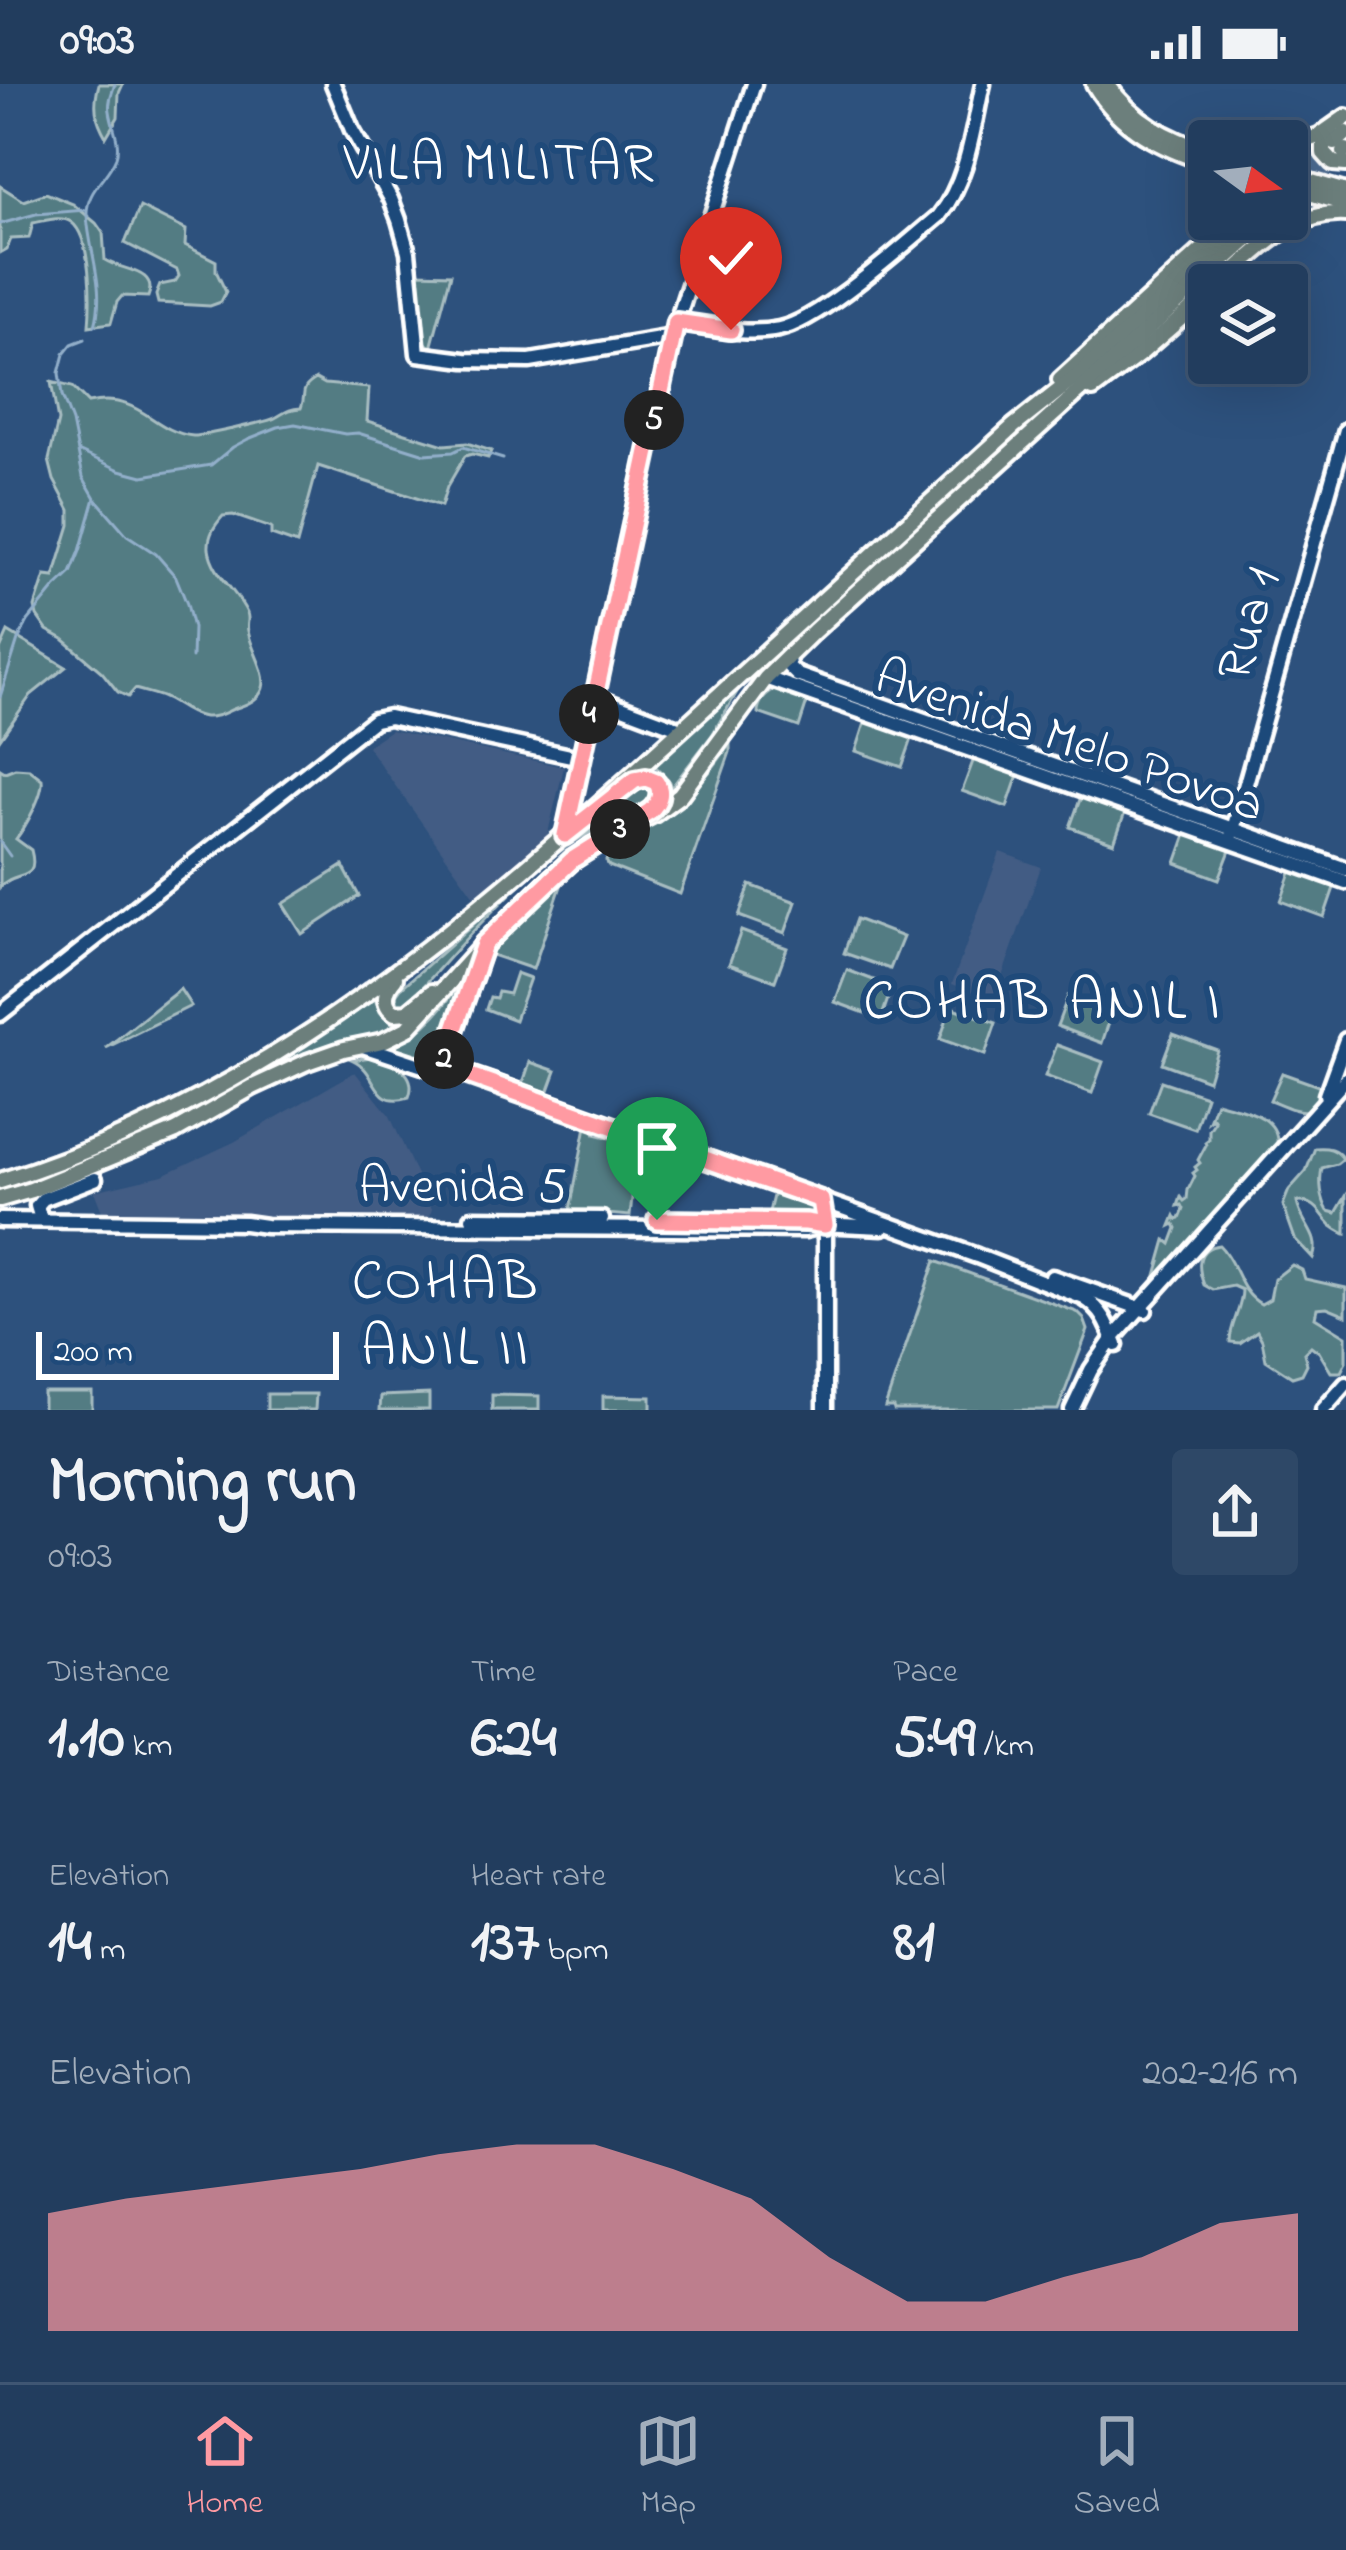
<!DOCTYPE html>
<html lang="en">
<head>
<meta charset="utf-8">
<style>
  :root { --surface:#223d5e; --page:#2e4867; --text:#f1f3f6; --muted:#a2aebc; --line:#3f5673; --accent:#ff9aa2 }
  body { margin:0; font-family:"Indie Flower",sans-serif; background:var(--page); color:var(--text); height:100vh; display:flex; flex-direction:column; font-size:45px; white-space:nowrap }
  * { box-sizing:border-box; margin:0 }
  p { font-size:39px; color:var(--muted) }
  .icon { flex:none; width:66px; height:66px; fill:none; stroke:currentColor; stroke-width:2; stroke-linecap:round; stroke-linejoin:round }
  .map { position:relative; height:1326px; overflow:hidden }
  .side { display:flex; flex-direction:column; background:var(--surface); flex:1 }
  .side>* { flex:none }
  .needle { width:78px; rotate:105deg }
  .buttons { position:absolute; left:1188px; top:36px; display:grid; gap:24px }
  .buttons a { display:grid; place-items:center; width:120px; height:120px; border-radius:12px; background:var(--surface); box-shadow:0 12px 48px #0002,0 0 0 3px var(--line); font-size:60px }
  .scale { position:absolute; left:36px; bottom:30px; width:303px; box-sizing:border-box; padding-left:12px; border:6px solid #fff; border-top:0; font-size:33px; line-height:42px; white-space:nowrap; color:#fff; -webkit-text-stroke:9px #1f4a7a; paint-order:stroke }
  .pin { position:absolute; display:grid; place-items:center; width:102px; height:102px; color:#fff; margin:-123px -51px; border-radius:50% 50% 50% 0; rotate:-45deg; box-shadow:0 0 12px #0007 }
  .pin .icon { rotate:45deg }
  .km { position:absolute; width:60px; height:60px; margin:-30px; border-radius:50%; background:#222; color:#fff; font-size:33px; line-height:60px; text-align:center }
  .round { display:grid; place-items:center; flex:none; width:126px; height:126px; border-radius:12px; background:var(--page) }
  .head { display:flex; align-items:center; justify-content:space-between; height:204px; padding:0 48px }
  h1 { font-size:66px; font-weight:700; line-height:90px }
  .stats { display:grid; grid-template-columns:repeat(3,1fr); gap:18px; height:204px; padding:12px 48px }
  .stats div { display:grid; align-content:center }
  .stats b { font-size:60px; font-weight:700 }
  .stats small { font-size:33px; font-weight:400 }
  .stats p { font-size:33px }
  .chart { height:336px; padding:24px 48px }
  .chart p { display:flex; justify-content:space-between }
  .chart svg { width:100%; height:216px; margin-top:12px; fill:var(--accent); opacity:.7 }
  .status { display:flex; justify-content:space-between; align-items:center; height:84px; padding:0 60px; background:var(--surface); direction:ltr }
  .status svg { height:33px; fill:currentColor }
  .tab-bar { display:flex; justify-content:space-around; align-items:center; height:168px; border-top:3px solid var(--line); background:var(--surface); font-size:33px; color:var(--muted) }
  .tab-bar a { display:grid; justify-items:center; gap:6px }
  .tab-bar .on { color:var(--accent) }
  .map>svg:first-child { display:block }
</style>
</head>
<body>
<div class="status"><b>09:03</b><svg viewBox="0 0 49 12"><path d="M0 12V9h3v3zM5 12V6h3v6zM10 12V3h3v9zM15 12V0h3v12zM26 1h20v11H26zM47 4h2v5h-2z"/></svg></div>
<div class="map">
<svg width="1346" height="1326" viewBox="0 0 1346 1326">
  <rect width="100%" height="100%" fill="#2d517d"/>
  <filter id="ink" filterUnits="userSpaceOnUse"><feTurbulence type="fractalNoise" baseFrequency=".00833" numOctaves="2"/><feDisplacementMap in="SourceGraphic" scale="24" xChannelSelector="R" yChannelSelector="G"/><feConvolveMatrix kernelMatrix="1 2 1 2 8 2 1 2 1" color-interpolation-filters="sRGB"/></filter>
  <g filter="url(#ink)">
    <g fill="#425c84">
      <path d="M391,646L564,683L546,757L474,812L367,662Z"/>
      <path d="M1000,768L1041,783L994,915L952,900Z"/>
      <path d="M355,988L390,1032L432,1125L429,1134L322,1136L103,1130L94,1107L163,1091L234,1058Z"/>
    </g>
    <g fill="#527b83" stroke="#a8bdc1" stroke-width="3">
      <path d="M99,0H123L119,9L118,33L106,53C95,34 93,21 99,0Z"/>
      <path d="M0,102L24,117L46,109L73,120L96,139L103,149L105,176C121,187 159,185 148,213L122,212L117,218L111,239L89,242C91,218 92,153 71,138C61,131 45,137 33,139L29,154L11,155L7,165L0,169Z"/>
      <path d="M140,123L186,146L185,161L216,177V187L226,208L221,218L210,222L158,219L156,211L160,201L175,198L179,192L177,186L125,159Z"/>
      <path d="M416,189L451,190L431,264L425,258Z"/>
      <path d="M316,295L325,300L369,304L367,337L444,361L467,359L491,367L488,374L472,370L465,372L447,403L441,422L318,382L297,460L271,451V444L233,431L223,432C215,441 208,451 209,465C212,489 237,507 247,529C250,536 246,539 248,547C254,578 285,608 239,623C226,627 219,634 204,633C188,631 177,619 162,613C154,610 144,608 135,605L128,613L118,608L102,588L63,555L47,546L37,532L35,523L45,492L54,493L70,441V426L54,396L49,376L58,337L51,298L72,303L88,319C142,308 150,347 193,352C200,353 270,337 275,334C286,328 288,325 301,324C307,311 298,305 316,295Z"/>
      <path d="M8,548L66,583L31,611L0,655V566Z"/>
      <path d="M744,596L712,651L671,704L668,695L655,682Z"/>
      <path d="M779,604L809,612L799,643L758,629C758,617 768,609 779,604Z"/>
      <path d="M866,636L913,652L902,683L856,667Z"/>
      <path d="M730,660V668L680,810L609,782L606,777L611,765C668,735 693,714 730,660Z"/>
      <path d="M975,672L1019,688L1007,723L962,707Z"/>
      <path d="M15,684L29,685L42,695C44,710 26,742 16,755L31,766C40,799 15,785 0,803V685L5,688Z"/>
      <path d="M639,703L652,705L653,711L648,718C618,734 586,748 559,768C502,812 455,866 408,920L398,919L396,911L401,904C480,837 554,763 639,703Z"/>
      <path d="M1082,710L1126,726L1114,759L1070,743Z"/>
      <path d="M1187,748L1231,764L1219,795L1176,779Z"/>
      <path d="M343,782L359,812L302,850L283,820Z"/>
      <path d="M1292,786L1335,801L1324,833L1281,817Z"/>
      <path d="M563,796L533,885L489,870Z"/>
      <path d="M750,801L796,818L785,849L739,832Z"/>
      <path d="M856,835L903,853L890,885L844,869Z"/>
      <path d="M741,847L787,864L775,897L729,880Z"/>
      <path d="M470,886C458,920 449,951 424,977L393,968L390,964C428,946 447,919 470,886Z"/>
      <path d="M847,886L892,903L881,935L835,918Z"/>
      <path d="M516,889L530,894L515,936L486,925L490,913L496,914L498,908L509,910Z"/>
      <path d="M180,905L191,922L106,964Z"/>
      <path d="M1068,912L1112,929L1102,959L1057,942Z"/>
      <path d="M375,915L380,928L396,943L381,951L286,977L282,975Z"/>
      <path d="M951,923L996,939L985,971L940,955Z"/>
      <path d="M1173,950L1217,966L1208,996L1162,979Z"/>
      <path d="M1057,961L1103,978L1092,1009L1045,992Z"/>
      <path d="M376,972C395,981 418,988 409,1013C372,1025 379,988 353,976Z"/>
      <path d="M530,978L556,987L548,1009L523,999Z"/>
      <path d="M1282,989L1324,1004C1315,1039 1295,1026 1270,1016Z"/>
      <path d="M1161,997L1206,1012L1195,1045L1149,1029Z"/>
      <path d="M1216,1018C1242,1026 1281,1030 1277,1064L1153,1202L1166,1156L1171,1160L1177,1144L1175,1140L1171,1142L1175,1132L1177,1136L1180,1135L1184,1125L1182,1121L1178,1122L1181,1113L1184,1117L1187,1115L1188,1106L1195,1092L1193,1089L1197,1086L1195,1083L1200,1079L1198,1076L1206,1061L1205,1058L1209,1055V1046L1215,1037L1213,1034L1209,1037Z"/>
      <path d="M586,1042L593,1045L595,1050L638,1061L630,1132L583,1128L579,1131H569Z"/>
      <path d="M1315,1064C1327,1063 1336,1064 1343,1075L1337,1080L1322,1084C1319,1098 1321,1115 1328,1127L1336,1129L1346,1112V1150C1343,1149 1333,1143 1331,1141C1319,1129 1318,1117 1297,1118C1300,1139 1322,1152 1313,1174L1295,1155L1283,1121L1289,1106L1306,1087Z"/>
      <path d="M774,1108L816,1122L818,1131L769,1128Z"/>
      <path d="M1219,1161C1237,1178 1238,1208 1261,1220L1270,1215L1274,1195L1292,1181L1302,1186L1305,1195L1346,1204V1231L1327,1223L1317,1224L1315,1233L1346,1252V1278L1341,1288H1331L1319,1268L1311,1262L1304,1269L1307,1280L1302,1290L1292,1293L1266,1276L1262,1256L1257,1247L1240,1259L1230,1258C1230,1239 1242,1226 1242,1206L1233,1202L1213,1206L1204,1201C1197,1183 1196,1164 1219,1161Z"/>
      <path d="M935,1177L1077,1228L1084,1235L1088,1246L1058,1326H894L893,1323H885Z"/>
      <rect x="43" y="1308" width="49" height="18"/>
      <path d="M267,1310H316L315,1326H267Z"/>
      <path d="M429,1310V1326H380L381,1312Z"/>
      <path d="M492,1311L539,1312V1326H492Z"/>
      <path d="M603,1312L651,1313V1326H603Z"/>
    </g>
    <g fill="none" stroke-linecap="round" stroke-linejoin="round">
      <g stroke="#92afca" stroke-width="3">
        <path d="M0,140L36,130L86,126"/>
        <path d="M95,242C106,203 89,168 87,131C86,106 108,94 116,73C121,58 112,42 110,27C108,18 112,9 115,0"/>
        <path d="M85,255L72,260L64,270L59,289L62,312L72,338L83,393L95,414L127,451L156,470L176,493L187,520L193,544L192,574"/>
        <path d="M78,367L120,386L143,392L211,381L233,363L248,355L278,343L295,340L345,350L358,349L425,370L453,368L463,363L503,375"/>
        <path d="M0,613L18,556L28,537L54,505L71,489L80,467L95,414"/>
        <path d="M0,758L10,772"/>
      </g>
      <g stroke="#4c6b90" stroke-width="14" stroke-dasharray="14 7" stroke-linecap="butt">
        <path d="M1290,100L1331,62"/>
        <path d="M1287,119L1341,70"/>
      </g>
      <g stroke="#fff" stroke-width="21">
        <g id="secondary">
          <path d="M333,0L352,46L391,115L399,136L408,168L418,270L465,276L530,277L672,253"/>
          <path d="M677,238C710,243 746,252 779,245C820,237 904,161 939,132C968,96 973,44 983,0"/>
          <path d="M788,573L789,583L797,591L1346,785"/>
          <path d="M766,594L1346,798"/>
          <path d="M593,612L681,645"/>
          <path d="M1232,749L1346,346"/>
          <path d="M565,750L672,253L754,0"/>
          <path d="M0,930L374,636L389,633L580,674"/>
          <path d="M363,962L426,983L442,982L497,1000L977,1172L1084,1214C1103,1226 1108,1240 1116,1261"/>
          <path d="M442,982L483,864"/>
          <path d="M1326,1011L1346,956"/>
          <path d="M821,1116L825,1141V1326"/>
          <path d="M472,1134L602,1135"/>
          <path d="M41,1135L37,1122L43,1115L95,1095"/>
          <path d="M0,1136L245,1139L266,1142L805,1146L825,1141"/>
          <path d="M820,1140L883,1143"/>
          <path d="M1052,1193L1145,1226"/>
          <path d="M1072,1326L1091,1286L1113,1254L1346,995"/>
          <path d="M1323,1326L1346,1300"/>
        </g>
      </g>
      <g stroke="#fff" stroke-width="22">
        <g id="primary">
          <path d="M1094,0C1120,44 1161,64 1209,79"/>
          <path d="M1107,0C1133,37 1167,55 1209,68"/>
          <path d="M1331,47L1324,57V69L1333,79L1346,80"/>
          <path d="M1335,59L1346,49"/>
          <path d="M1287,63L1319,52L1346,33"/>
          <path d="M1344,68L1346,66"/>
          <path d="M1287,91L1346,108"/>
          <path d="M1287,102L1346,120"/>
          <path d="M1219,201C1257,168 1291,127 1346,130"/>
          <path d="M1060,296L1236,135"/>
          <path d="M1093,305L1141,269L1209,210"/>
          <path d="M626,702L642,694L656,698C663,710 659,721 648,728"/>
          <path d="M395,894C385,905 381,920 395,929L408,928L432,908"/>
          <path d="M0,1097C268,1016 482,828 684,643C794,542 904,442 1014,342L1081,289L1251,135"/>
          <path d="M0,1115L31,1106L176,1047L253,1003L307,978L344,965L383,957L407,945L484,860L552,793L591,762L654,730L680,711L766,594L814,547L1261,143"/>
        </g>
      </g>
      <use href="#secondary" stroke="#1f4a7a" stroke-width="12"/>
      <use href="#primary" stroke="#6c7f7c" stroke-width="14"/>
    </g>
  </g>
  <g fill="none" stroke-linecap="round" stroke-linejoin="round" filter="url(#ink)">
    <g stroke="#fff" stroke-width="24">
      <path id="route" d="M657,1136L806,1138L825,1141L821,1116L442,982L484,860L572,776L650,727C659,719 663,708 656,698L646,694L635,696L565,751L676,238L731,246"/>
    </g>
    <use href="#route" stroke="#ff9aa2" stroke-width="15"/>
  </g>
  <g text-anchor="middle" dominant-baseline="central" stroke-width="12" stroke-linejoin="round" paint-order="stroke">
    <g font-size="51" fill="#fff" stroke="#1f4a7a">
      <text transform="translate(1251 541) rotate(-74)">Rua 1</text>
      <text transform="translate(1069 659) rotate(19)">Avenida Melo Povoa</text>
      <text x="463" y="1104">Avenida 5</text>
    </g>
    <g font-size="54" letter-spacing="3" fill="#fff" stroke="#1f4a7a">
      <text x="500" y="82">VILA MILITAR</text>
    </g>
    <g font-size="57" letter-spacing="3" fill="#fff" stroke="#1f4a7a">
      <text x="1043" y="920">COHAB ANIL I</text>
      <text x="446" y="1200">COHAB<tspan x="446" dy="66">ANIL II</tspan></text>
    </g>
  </g>
</svg>
<div class="buttons">
<a><svg class="needle" viewBox="-14 -14 28 28"><path d="M0-13l5 13h-10z" fill="#e53935"/><path d="M0 13l5-13h-10z" fill="#a2aebc"/></svg></a>
<a><svg class="icon" aria-label="layers" viewBox="0 0 24 24"><path d="M12 4l9 5-9 5-9-5zM3 14l9 5 9-5"/></svg></a>
</div>
<div class="scale">200 m</div>
<div class="pin" style="left:657px;top:1136px;background:#1e9e55"><svg class="icon" aria-label="arrive" viewBox="0 0 24 24"><path d="M6 21V4h12l-3 4 3 4H6"/></svg></div>
<div class="pin" style="left:731px;top:246px;background:#d93025"><svg class="icon" aria-label="check" viewBox="0 0 24 24"><path d="M5 12l5 5 9-10"/></svg></div>
<b class="km" style="left:444px;top:975px">2</b>
<b class="km" style="left:620px;top:745px">3</b>
<b class="km" style="left:589px;top:630px">4</b>
<b class="km" style="left:654px;top:336px">5</b>
</div>
<section class="side">
<div class="head"><div><h1>Morning run</h1><p>09:03</p></div><a class="round"><svg class="icon" aria-label="share" viewBox="0 0 24 24"><path d="M12 15V3M7 8l5-5 5 5M5 13v7h14v-7"/></svg></a></div>
<div class="stats">
<div><p>Distance</p><b>1.10<small> km</small></b></div>
<div><p>Time</p><b>6:24</b></div>
<div><p>Pace</p><b>5:49<small> /km</small></b></div>
</div>
<div class="stats">
<div><p>Elevation</p><b>14<small> m</small></b></div>
<div><p>Heart rate</p><b>137<small> bpm</small></b></div>
<div><p>kcal</p><b>81</b></div>
</div>
<div class="chart"><p><span>Elevation</span>202–216 m</p>
<svg viewBox="0 0 160 44" preserveAspectRatio="none"><path d="M0 44V20L10 17L20 15L30 13L40 11L50 8L60 6L70 6L80 11L90 17L100 29L110 38L120 38L130 33L140 29L150 22L160 20V44z"/></svg>
</div>
</section>
<nav class="tab-bar">
<a class="on"><svg class="icon" aria-label="home" viewBox="0 0 24 24"><path d="M3 11l9-7 9 7M6 9v11h12V9"/></svg>Home</a>
<a><svg class="icon" aria-label="map" viewBox="0 0 24 24"><path d="M3 6l6-2 6 2 6-2v14l-6 2-6-2-6 2zM9 4v14M15 6v14"/></svg>Map</a>
<a><svg class="icon" aria-label="saved" viewBox="0 0 24 24"><path d="M7 4h10v16l-5-4-5 4z"/></svg>Saved</a>
</nav>
</body>
</html>
